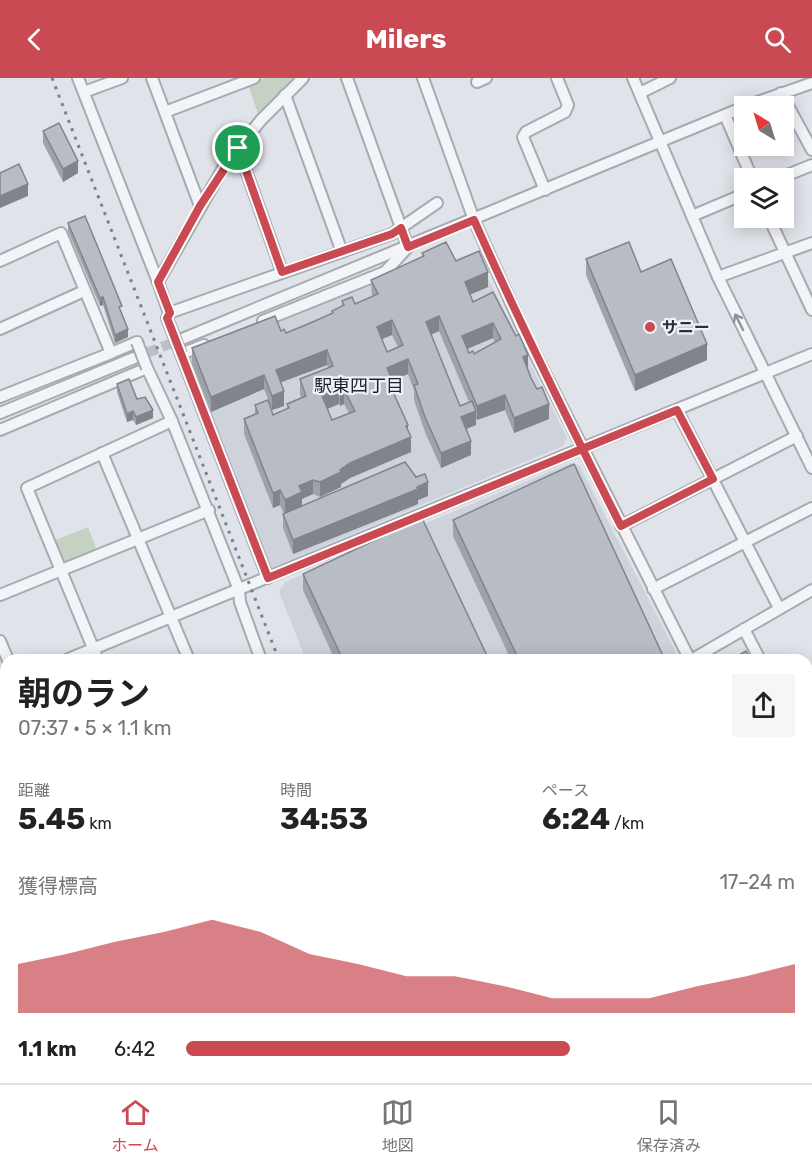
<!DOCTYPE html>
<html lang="ja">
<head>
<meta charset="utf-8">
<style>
  :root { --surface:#fff; --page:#f6f6f6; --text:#222; --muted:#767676; --line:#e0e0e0; --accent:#c94a53 }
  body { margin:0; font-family:Rubik,"Noto Sans JP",sans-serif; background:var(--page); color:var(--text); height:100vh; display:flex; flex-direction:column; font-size:22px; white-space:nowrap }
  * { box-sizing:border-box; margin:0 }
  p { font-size:20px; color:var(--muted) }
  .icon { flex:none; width:33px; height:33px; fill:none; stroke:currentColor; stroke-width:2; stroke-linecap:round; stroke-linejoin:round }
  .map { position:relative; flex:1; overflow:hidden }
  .panel { position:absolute; left:0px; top:576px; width:813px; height:429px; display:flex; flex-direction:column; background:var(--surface); border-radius:18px 18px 0 0; box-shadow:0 3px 15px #0003 }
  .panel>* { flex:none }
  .needle { width:39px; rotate:322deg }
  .buttons { position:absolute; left:734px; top:18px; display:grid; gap:12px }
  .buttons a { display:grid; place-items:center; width:60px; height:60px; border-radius:0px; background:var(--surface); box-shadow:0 3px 15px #0003; font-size:30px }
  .pin { position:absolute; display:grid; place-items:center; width:51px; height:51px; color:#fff; margin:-26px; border:3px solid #fff; border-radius:50%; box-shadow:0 2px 6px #0007 }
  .round { display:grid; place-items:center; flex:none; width:63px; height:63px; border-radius:0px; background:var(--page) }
  .headline { display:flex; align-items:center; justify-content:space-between; height:102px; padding:0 18px }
  h1 { font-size:33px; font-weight:700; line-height:45px }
  .metrics { display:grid; grid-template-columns:repeat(3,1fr); gap:9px; height:102px; padding:6px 18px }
  .metrics div { display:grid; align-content:center }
  .metrics b { font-size:30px; font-weight:700 }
  .metrics small { font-size:16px; font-weight:400 }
  .metrics p { font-size:16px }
  .chart { height:168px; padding:12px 18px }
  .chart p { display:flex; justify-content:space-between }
  .chart svg { width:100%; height:108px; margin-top:6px; fill:var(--accent); opacity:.7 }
  ul { padding:0 18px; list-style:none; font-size:20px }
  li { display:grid; grid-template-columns:96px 72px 1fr; align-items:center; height:45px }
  li i { height:15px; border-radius:8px; background:var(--accent) }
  header { display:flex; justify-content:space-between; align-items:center; height:78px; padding:0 18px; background:var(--accent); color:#fff; font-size:27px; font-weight:700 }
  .menu { display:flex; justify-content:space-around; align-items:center; height:84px; border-top:2px solid var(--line); background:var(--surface); font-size:16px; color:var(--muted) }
  .menu a { display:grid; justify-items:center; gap:3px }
  .menu .active { color:var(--accent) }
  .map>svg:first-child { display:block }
</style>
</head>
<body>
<header><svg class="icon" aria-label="back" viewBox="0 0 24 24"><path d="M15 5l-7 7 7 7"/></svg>Milers<svg class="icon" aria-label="search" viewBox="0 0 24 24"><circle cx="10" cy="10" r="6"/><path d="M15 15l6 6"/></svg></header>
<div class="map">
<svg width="812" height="1005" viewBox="0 0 812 1005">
  <rect width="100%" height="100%" fill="#e0e3e9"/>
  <g fill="#ced2db">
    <path d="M475,174L567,360L563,368L268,491L186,280L433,177L438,188Z"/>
    <path d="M570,385L579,387L680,582H306L279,514L285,504Z"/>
    <path d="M6,976V999H364L363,1005H0V977Z"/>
    <path d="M461,999H752L749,1005H462Z"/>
  </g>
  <g fill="#c5d2c2">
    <path d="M265,0H297L258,36L248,6Z"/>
    <path d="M88,449L97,473L62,487L53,463Z"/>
  </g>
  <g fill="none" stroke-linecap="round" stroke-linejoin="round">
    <path stroke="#bbbfc7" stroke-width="10" stroke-dasharray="10 5" stroke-linecap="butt" d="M134,280L182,261"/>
    <g stroke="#a5aab3" stroke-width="14">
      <g id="minor">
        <path d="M78,0L158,204L169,235L167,240"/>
        <path d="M152,0L200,128"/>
        <path d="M423,0L474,142L524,254L690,582"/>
        <path d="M633,0L718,199L812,390"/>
        <path d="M477,4L486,0"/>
        <path d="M84,14L122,0"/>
        <path d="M640,15L670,0"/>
        <path d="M781,15L812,72"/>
        <path d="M285,17L342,174"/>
        <path d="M746,28L812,5"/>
        <path d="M165,34L254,0"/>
        <path d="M725,37L752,100"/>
        <path d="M238,70L282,194"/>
        <path d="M780,100L812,87"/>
        <path d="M545,112L523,59L526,54L565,34L568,27L557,0"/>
        <path d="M692,138L744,116"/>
        <path d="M769,140L812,232"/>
        <path d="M0,183L61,155L111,275L137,264"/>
        <path d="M718,199L812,165"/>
        <path d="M158,204L226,85L261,42L303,0"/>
        <path d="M169,235L392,156L437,125"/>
        <path d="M263,243L385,194L408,169L347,0"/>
        <path d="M0,251L84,213"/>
        <path d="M182,261L744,29"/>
        <path d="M204,267L181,276L268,500"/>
        <path d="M0,319L111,275"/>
        <path d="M677,332L779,530"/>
        <path d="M0,335L134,280"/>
        <path d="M172,343L239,512L240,524L261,582"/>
        <path d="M0,352L147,290L172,343L27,410L98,582"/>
        <path d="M102,375L189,582"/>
        <path d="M621,448L797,358"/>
        <path d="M653,511L812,430"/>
        <path d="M0,517L209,432"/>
        <path d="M744,551L760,582"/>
        <path d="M0,563L8,582"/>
        <path d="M66,582L812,276"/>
        <path d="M691,582L812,512"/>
        <path d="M0,609L6,607"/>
        <path d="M807,639L812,636"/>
        <path d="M0,695L6,693"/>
        <path d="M807,807L812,817"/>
        <path d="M807,927L812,918"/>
        <path d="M0,969L6,968"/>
        <path d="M367,1005L368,999"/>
        <path d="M759,1005L763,999"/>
      </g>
    </g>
    <use href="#minor" stroke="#f3f4f7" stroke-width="10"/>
    <g stroke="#7a8192" stroke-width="3" stroke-dasharray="3 6" stroke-linecap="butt">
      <path d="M52,0L279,582"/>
      <path d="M399,999L401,1005"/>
      <path d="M421,999L423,1005"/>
    </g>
    <g stroke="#a5aab3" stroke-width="14" stroke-linecap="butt">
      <g id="minor-bridge">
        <path d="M167,240L181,276"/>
        <path d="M137,264L147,290"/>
      </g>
    </g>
    <use href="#minor-bridge" stroke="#f3f4f7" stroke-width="10"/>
  </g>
  <g fill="#9ea2a9" fill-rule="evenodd">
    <path d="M43,53L78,95L63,104L43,65Z"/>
    <path d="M68,145L122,235L128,259L115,265L103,227L100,228L68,153Z"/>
    <path d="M422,175L456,183L488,209L470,216L473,224L493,214L528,291L549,341L514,355L505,332L477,342L476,340V347L466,351L471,377L441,390L425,354L414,322V312L408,296L391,303V309L408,354L411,374L350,400L341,406V409L320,419L313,416L302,421V428L428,418L418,422V426L293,476L283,450V436H284L280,427L273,430L244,356V341L255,336V327L273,337L287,331V326L301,320L300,316V301L328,290L327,287L280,305L284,328L272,332L264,311L211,334L192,285V270L281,253L286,255L332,235V233L342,228V223L355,226L372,218L371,202L422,179ZM439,253L469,324L460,328L431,256ZM392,257L398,269L387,274L382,261ZM493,260L495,264L474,276L469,275L467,271ZM339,326L340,328L344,326L349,335L332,342L327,331Z"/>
    <path d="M586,181L641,194L707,282L635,313L586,197Z"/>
    <path d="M117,306L137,321L153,340L136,347L133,342L127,344L117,314Z"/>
    <path d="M453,442L665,582H511L453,458Z"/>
    <path d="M303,496L488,582H335L303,512Z"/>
    <path d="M6,737V763H4L2,754H0Z"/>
    <path d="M812,768V793L809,786V770Z"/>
    <path d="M6,892L2,955L0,944V893Z"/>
    <path d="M469,999H676V1005H665V1000L646,1003V1005H471Z"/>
    <path d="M706,999H749L746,1005H717Z"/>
  </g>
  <g fill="#81848a">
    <path d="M78,83V95L63,104V91Z"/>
    <path d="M28,106V118L0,130V118Z"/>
    <path d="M488,194V209L465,219V204Z"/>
    <path d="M103,219V227L100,228V220Z"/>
    <path d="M439,238V253L426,259V244Z"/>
    <path d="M392,242V257L377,263V249Z"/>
    <path d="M493,245V260L462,273V258Z"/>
    <path d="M128,251V259L115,265V257Z"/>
    <path d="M707,266V282L635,313V297Z"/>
    <path d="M327,272V287L276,306V292Z"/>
    <path d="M528,277V291L523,279Z"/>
    <path d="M408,281V296L391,303V315L387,316V290Z"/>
    <path d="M264,297V311L211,334V319Z"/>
    <path d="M339,311V326L322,333V318Z"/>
    <path d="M344,312V326L340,328V314Z"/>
    <path d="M284,313V328L272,332V318Z"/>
    <path d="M505,317V332L477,342V328Z"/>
    <path d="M549,326V341L514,355V340Z"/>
    <path d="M153,332V340L136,347V339Z"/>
    <path d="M133,333V342L127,344V336Z"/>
    <path d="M476,333V347L461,353V339Z"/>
    <path d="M408,347V360L411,359V374L350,400L341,406V409L320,419V404Z"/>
    <path d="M471,363V377L441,390V375Z"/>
    <path d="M313,402V416L302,421V429L285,437V422L299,408Z"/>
    <path d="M428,404V418L418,422V426L293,476V462Z"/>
    <path d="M280,412V427L273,430V415Z"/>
    <rect x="0" y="746" width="2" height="8"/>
    <path d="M6,790V799L0,800V792Z"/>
    <path d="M6,867V883L0,885V869Z"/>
    <path d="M6,942V954L2,955V943Z"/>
    <path d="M742,999H749L746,1005H739Z"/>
  </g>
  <g fill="#b8bcc5" stroke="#81848a" stroke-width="1.5" fill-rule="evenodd">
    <path d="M59,45L78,83L63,91L43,53Z"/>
    <path d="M19,86L28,106L0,118V95Z"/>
    <path d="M85,138L122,228L119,229L128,251L115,257L103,219L100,220L68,145Z"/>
    <path d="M446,164L456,183L479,173L488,194L465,204L473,224L493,214L516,258L519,256L528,277L523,279L531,300L537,311L542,309L549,326L514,340L505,317L477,328L439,238L426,244L460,328L472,323L476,333L461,339L471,363L441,375L425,339L414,307L418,306L408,281L387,290L391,300L387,301L408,347L406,348L411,359L350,385L340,392L341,394L320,404L313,402L299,408L302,414L285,422L280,412L273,415L244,341L258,335L255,327L268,322L273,337L289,330L287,326L306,318L300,301L333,288L327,272L276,292L284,313L272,318L264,297L211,319L192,270L275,238L281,253L284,251L286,255L308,246L333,235L332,233L344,227L342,223L352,219L355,226L378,216L371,202L424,178L422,175ZM392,242L403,267L387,274L377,249ZM493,245L501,261L474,276L473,273L469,275L462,258ZM339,311L340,314L344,312L355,333L332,342L322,318Z"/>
    <path d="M629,164L641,194L671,181L707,266L635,297L586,181Z"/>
    <path d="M129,301L137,321L145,319L153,332L136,339L133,333L127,336L117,306Z"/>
    <path d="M405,384L416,399L425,396L428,404L417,409L418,411L293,462L283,436Z"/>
    <path d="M574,386L665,582H519L453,442Z"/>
    <path d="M422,440L488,580L484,582H343L303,496Z"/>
    <path d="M746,573L751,582H732V581Z"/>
    <path d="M6,737V755H4L2,746H0V738Z"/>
    <path d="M812,768V777L809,770Z"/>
    <path d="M6,774V790L0,792V776Z"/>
    <path d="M6,805V867L0,869V807Z"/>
    <path d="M6,892V942L2,943L0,932V893Z"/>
    <path d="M82,999H328V1005H81Z"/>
    <path d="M472,999H645L646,1000L637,1002V1005H474Z"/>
    <path d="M666,999H676V1003L667,1004Z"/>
    <path d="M728,999H742L739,1005Z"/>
  </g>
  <defs><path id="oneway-shaft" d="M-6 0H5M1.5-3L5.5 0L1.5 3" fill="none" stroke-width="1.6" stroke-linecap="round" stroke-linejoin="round" transform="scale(1.5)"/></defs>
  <use stroke="#8e929c" href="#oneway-shaft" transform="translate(739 244) rotate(-117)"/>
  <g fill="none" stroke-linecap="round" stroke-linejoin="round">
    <g stroke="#fff" stroke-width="12">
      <path id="route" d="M238,70L200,128L158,204L170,235L167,240L268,500L677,332L713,401L621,448C570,347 520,246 474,142L408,169L401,150L392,156L282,194L238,70"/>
    </g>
    <use href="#route" stroke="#c94a53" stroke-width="8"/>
  </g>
  <circle fill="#c94a53" stroke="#f0f2f6" stroke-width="2" cx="650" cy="249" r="6"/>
  <g text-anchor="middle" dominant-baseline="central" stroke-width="4.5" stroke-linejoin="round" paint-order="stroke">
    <g font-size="16" font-weight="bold" fill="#293040" stroke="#f0f2f6" text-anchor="start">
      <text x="662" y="249">サニー</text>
    </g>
    <g font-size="18" fill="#1c2130" stroke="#f0f2f6">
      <text x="359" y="308">駅東四丁目</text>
    </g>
  </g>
</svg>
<div class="buttons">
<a><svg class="needle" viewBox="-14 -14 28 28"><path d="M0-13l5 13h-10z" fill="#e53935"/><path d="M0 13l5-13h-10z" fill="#767676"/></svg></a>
<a><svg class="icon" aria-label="layers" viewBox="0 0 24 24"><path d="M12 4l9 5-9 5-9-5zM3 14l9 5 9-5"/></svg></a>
</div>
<div class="pin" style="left:238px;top:70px;background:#1e9e55"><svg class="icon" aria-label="arrive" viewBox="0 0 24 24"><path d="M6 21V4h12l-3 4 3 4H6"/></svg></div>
<section class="panel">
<div class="headline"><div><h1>朝のラン</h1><p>07:37 · 5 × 1.1 km</p></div><a class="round"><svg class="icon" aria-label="share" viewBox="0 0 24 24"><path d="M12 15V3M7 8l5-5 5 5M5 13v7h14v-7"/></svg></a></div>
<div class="metrics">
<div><p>距離</p><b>5.45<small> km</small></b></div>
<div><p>時間</p><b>34:53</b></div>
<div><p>ペース</p><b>6:24<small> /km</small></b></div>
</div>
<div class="chart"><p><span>獲得標高</span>17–24 m</p>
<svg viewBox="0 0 160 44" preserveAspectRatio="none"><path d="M0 44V24L10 20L20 15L30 11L40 6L50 11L60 20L70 24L80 29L90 29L100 33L110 38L120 38L130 38L140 33L150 29L160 24V44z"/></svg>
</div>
<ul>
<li><b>1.1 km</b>6:42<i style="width:63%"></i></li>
</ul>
</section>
</div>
<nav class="menu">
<a class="active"><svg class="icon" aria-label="home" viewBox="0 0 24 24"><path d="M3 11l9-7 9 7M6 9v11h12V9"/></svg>ホーム</a>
<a><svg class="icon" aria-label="map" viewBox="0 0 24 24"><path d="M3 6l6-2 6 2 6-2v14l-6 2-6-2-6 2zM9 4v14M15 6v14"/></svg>地図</a>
<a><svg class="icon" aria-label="saved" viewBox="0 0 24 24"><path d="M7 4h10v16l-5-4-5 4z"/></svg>保存済み</a>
</nav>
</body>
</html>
